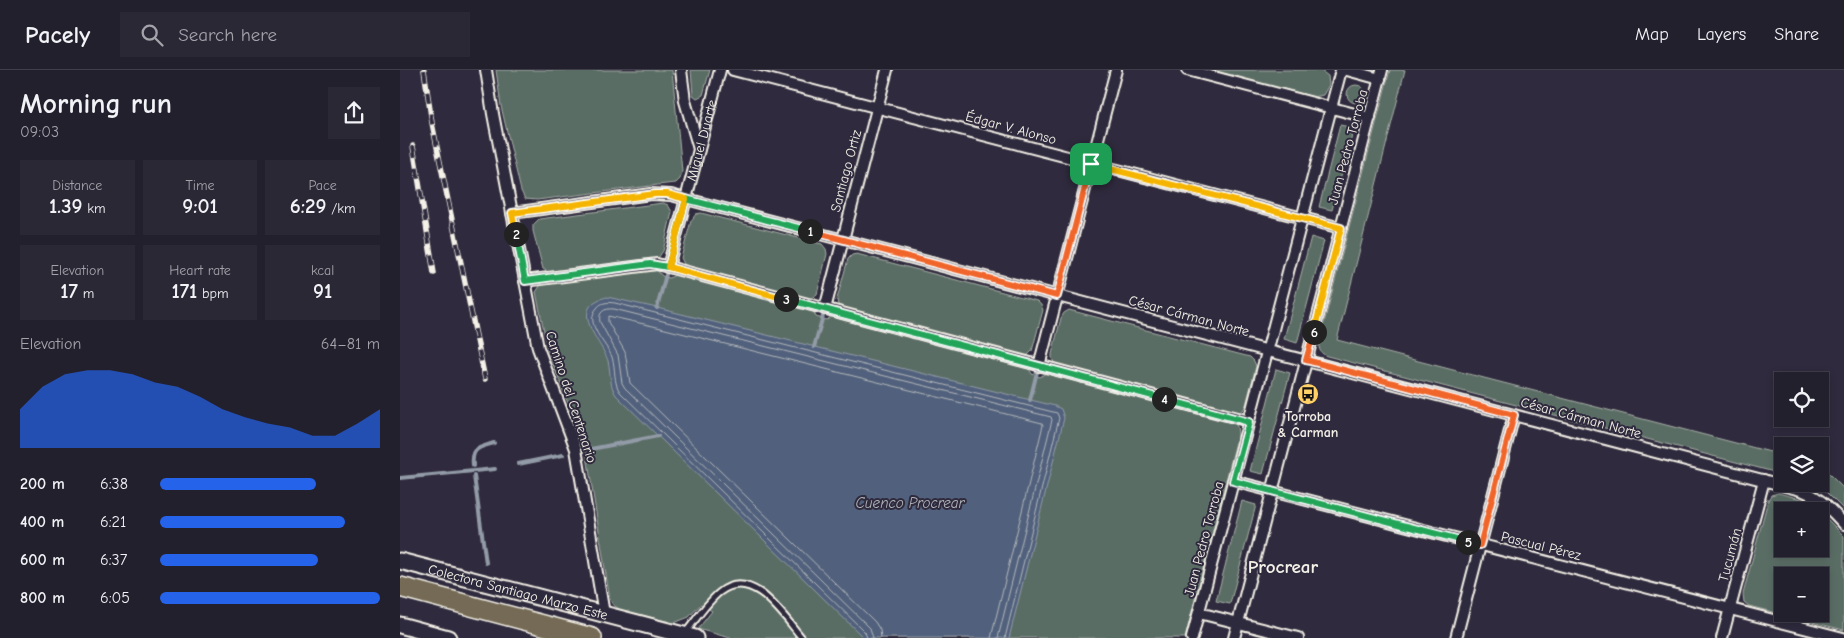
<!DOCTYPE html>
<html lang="en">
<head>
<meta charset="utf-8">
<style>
  :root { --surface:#23202e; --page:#2b2836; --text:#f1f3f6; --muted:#a3a3aa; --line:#403e4a; --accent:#2563eb }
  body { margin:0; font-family:"Comic Neue",sans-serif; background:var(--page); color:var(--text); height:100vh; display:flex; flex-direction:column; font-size:19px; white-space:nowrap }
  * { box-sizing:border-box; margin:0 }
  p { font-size:16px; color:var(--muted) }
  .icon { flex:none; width:28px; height:28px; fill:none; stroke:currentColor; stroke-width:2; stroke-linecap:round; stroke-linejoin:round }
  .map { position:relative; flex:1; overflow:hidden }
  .drawer { display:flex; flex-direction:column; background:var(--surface); width:400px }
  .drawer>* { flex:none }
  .buttons { position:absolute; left:1374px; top:302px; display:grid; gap:10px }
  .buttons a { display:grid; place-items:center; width:55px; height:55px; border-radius:0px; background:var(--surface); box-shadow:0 2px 8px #0003,0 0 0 1px var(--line); font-size:25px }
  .pin { position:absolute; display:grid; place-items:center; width:42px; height:42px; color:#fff; margin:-21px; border-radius:10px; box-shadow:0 2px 8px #0006 }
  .km { position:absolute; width:25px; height:25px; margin:-12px; border-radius:50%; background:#222; color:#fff; font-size:14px; line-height:25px; text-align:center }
  .round { display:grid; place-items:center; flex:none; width:52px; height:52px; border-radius:0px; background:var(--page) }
  .head { display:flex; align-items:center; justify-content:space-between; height:85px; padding:0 20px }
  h1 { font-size:28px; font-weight:800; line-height:38px }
  .metrics { display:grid; grid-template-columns:repeat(3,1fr); gap:8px; height:85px; padding:5px 20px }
  .metrics div { display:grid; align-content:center; border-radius:0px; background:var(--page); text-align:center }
  .metrics b { font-size:21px; font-weight:800 }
  .metrics small { font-size:14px; font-weight:400 }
  .metrics p { font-size:14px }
  .chart { height:140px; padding:10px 20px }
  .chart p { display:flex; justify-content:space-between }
  .chart svg { width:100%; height:90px; margin-top:5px; fill:var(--accent); opacity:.7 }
  ul { padding:0 20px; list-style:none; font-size:16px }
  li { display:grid; grid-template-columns:80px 60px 1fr; align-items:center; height:38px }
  li i { height:12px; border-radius:6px; background:var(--accent) }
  header { display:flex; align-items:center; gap:30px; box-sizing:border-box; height:70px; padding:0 25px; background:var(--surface); border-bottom:1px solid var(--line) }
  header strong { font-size:24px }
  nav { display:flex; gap:28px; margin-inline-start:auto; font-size:18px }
  .search { width:350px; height:45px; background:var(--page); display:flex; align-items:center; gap:12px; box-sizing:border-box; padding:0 18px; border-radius:0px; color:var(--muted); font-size:19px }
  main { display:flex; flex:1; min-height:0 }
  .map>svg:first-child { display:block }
</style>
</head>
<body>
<header>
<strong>Pacely</strong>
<div class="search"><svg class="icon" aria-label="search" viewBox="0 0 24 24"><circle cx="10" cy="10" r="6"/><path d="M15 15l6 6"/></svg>Search here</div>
<nav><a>Map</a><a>Layers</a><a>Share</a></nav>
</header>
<main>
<section class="drawer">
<div class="head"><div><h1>Morning run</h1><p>09:03</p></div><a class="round"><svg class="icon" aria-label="share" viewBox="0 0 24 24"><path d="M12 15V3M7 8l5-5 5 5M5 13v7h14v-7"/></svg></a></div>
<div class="metrics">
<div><p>Distance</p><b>1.39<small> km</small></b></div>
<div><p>Time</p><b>9:01</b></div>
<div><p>Pace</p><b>6:29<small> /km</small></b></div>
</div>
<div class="metrics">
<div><p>Elevation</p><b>17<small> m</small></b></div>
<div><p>Heart rate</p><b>171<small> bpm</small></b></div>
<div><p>kcal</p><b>91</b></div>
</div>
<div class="chart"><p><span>Elevation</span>64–81 m</p>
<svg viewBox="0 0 160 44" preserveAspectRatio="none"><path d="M0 44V25L10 14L20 8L30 6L40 6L50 8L60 12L70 14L80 19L90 25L100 29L110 32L120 34L130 38L140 38L150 32L160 25V44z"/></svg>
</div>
<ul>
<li><b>200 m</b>6:38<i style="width:71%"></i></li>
<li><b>400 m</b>6:21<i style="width:84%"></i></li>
<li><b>600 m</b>6:37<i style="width:72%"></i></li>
<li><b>800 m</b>6:05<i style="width:100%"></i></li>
</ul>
</section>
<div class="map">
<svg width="1444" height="568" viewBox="0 0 1444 568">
  <rect width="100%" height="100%" fill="#2f2a3d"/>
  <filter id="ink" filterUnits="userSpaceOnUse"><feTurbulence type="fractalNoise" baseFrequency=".02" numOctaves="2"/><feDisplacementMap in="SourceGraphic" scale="10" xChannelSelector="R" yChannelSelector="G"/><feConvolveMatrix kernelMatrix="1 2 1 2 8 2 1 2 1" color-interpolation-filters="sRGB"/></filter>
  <g filter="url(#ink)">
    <g fill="#5a6d65" stroke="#a7afa6" fill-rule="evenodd">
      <path d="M96,0H272L282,101L280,109L276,113L266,114L137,130L125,129L121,121L101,36Z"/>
      <path d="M291,0H310L303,25L297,28L293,25Z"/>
      <path d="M811,0H920L928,6L929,15L923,25L914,27Z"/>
      <path d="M990,0H1005L937,270L1382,385V404L927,286C921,284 918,279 919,272Z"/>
      <circle cx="956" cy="24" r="9"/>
      <path d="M940,55L954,58L932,140L919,137Z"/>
      <path d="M263,133L268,135L272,142L263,181L258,188L151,203L143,199L133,161V155L139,149Z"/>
      <path d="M301,143L422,174L426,179L427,184L417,224L410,229L285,196L281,188L291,151L296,144Z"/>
      <path d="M911,167L924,171L897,273L884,269Z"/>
      <path d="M457,184L637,231L641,235L643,240L632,281L628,285L623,287L442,239L438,235L437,229L448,189L452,185Z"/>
      <path d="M255,198L262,206L269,208L277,204L413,240L416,247L427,250L433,245L628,297L632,304L640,307L647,302L833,352L837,356L838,364L785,568H330L298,559L312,541L301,534L289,547L274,553L221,540L213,535L210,530L186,380L148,281L136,222L142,213Z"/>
      <path d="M669,240L850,287L854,291L856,296L846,335L843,340L838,343L655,294L652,289V284L661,248L664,243Z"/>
      <path d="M876,299L890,303L863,404L850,401Z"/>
      <path d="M1420,395L1444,419V440L1418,414H1420Z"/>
      <path d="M1378,423L1409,431L1419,441H1382V479H1420V442L1444,466V560L1349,536L1344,532L1343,524L1368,430L1371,425ZM1382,506H1420V544H1382Z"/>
      <path d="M842,431L856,435L830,534L816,531Z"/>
    </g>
    <path fill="#51617b" stroke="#929ba7" d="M207,227L257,238L655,336L661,339L664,348L609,568H464L216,325C209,315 211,303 208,291C203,273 165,237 207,227Z"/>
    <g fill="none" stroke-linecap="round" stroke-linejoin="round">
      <g stroke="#b3b7bc" stroke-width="1">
        <path d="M467,568L465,562L220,322C213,312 216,299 212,287C207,274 183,253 197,238C201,232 208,232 215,233L657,343L659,348L605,568"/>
        <path d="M473,568L470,558L225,318L222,313L218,285L200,252C198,242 204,238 214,239L651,347L652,350L598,568"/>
        <path d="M481,568L480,560L475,552L230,313L225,282L208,252V246L253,256L642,353L643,355L591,568"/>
      </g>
      <g stroke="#929ba7" stroke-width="4">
        <path d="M257,238L268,197"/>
        <path d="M414,277L425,239"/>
        <path d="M630,330L638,298"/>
        <path d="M191,379L258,366"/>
        <path d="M118,394L163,385"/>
        <path d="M73,396C71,377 79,378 94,373"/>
        <path d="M74,406L86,493"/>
        <path d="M0,408L95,399"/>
      </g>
      <g stroke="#f4f1e8" stroke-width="9">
        <path id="lane" d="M285,563C296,550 307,532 320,522C353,496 384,547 402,568"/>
      </g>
      <g stroke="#f4f1e8" stroke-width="14">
        <g id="street">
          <path d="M86,0L93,44L138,278L176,379L204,544"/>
          <path d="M281,0L285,31L299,79"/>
          <path d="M333,0L941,158"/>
          <path d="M787,0L970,48"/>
          <path d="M947,0L980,9"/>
          <path d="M112,143L251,124L271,125L1397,419C1417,424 1430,439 1444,454"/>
          <path id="s1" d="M268,197L320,0"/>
          <path d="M125,211L257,194L849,351"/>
          <path d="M425,239L487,0"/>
          <path d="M639,296L716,0"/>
          <path d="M833,411L1443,568"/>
          <path d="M799,543L898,568"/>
          <path d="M792,568L941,0"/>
          <path d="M834,568L982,0"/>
          <path d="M1056,568L1114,345"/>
          <path d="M1322,568L1364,410"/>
        </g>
      </g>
      <g stroke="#f4f1e8" stroke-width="19">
        <g id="secondary">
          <path id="s2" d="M0,491L295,568"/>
          <path d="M0,555L48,568"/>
        </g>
      </g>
      <g stroke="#f4f1e8" stroke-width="22">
        <path id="highway" d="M0,517L192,568"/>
      </g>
      <use href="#lane" stroke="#2f2a3d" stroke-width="5"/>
      <use href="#street" stroke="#2f2a3d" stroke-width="10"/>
      <use href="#secondary" stroke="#2f2a3d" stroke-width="15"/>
      <use href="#highway" stroke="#746b55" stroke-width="19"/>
      <g stroke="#f4f1e8" stroke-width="5.5">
        <g id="rail">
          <path d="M24,0L32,53L85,309"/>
          <path d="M13,76L34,203"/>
        </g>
      </g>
      <use href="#rail" stroke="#2f2a3d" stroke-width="4" stroke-dasharray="11" stroke-linecap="butt"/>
    </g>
  </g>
  <g fill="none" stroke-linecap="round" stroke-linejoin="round" filter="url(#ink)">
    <g stroke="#fff" stroke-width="10">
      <path id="split-1" d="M410,161L657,226L691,94"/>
    </g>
    <g stroke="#fff" stroke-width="10">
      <path id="split-2" d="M116,164L125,211L250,194L268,197L286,129L410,161"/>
    </g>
    <g stroke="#fff" stroke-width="10">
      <path id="split-3" d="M116,164L112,143L255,124H267L286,129L268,197L386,229"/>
    </g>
    <g stroke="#fff" stroke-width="10">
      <path id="split-4" d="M386,229L764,329"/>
    </g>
    <g stroke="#fff" stroke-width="10">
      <path id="split-5" d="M764,329L849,352L833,411L1068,472"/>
    </g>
    <g stroke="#fff" stroke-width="10">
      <path id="split-6" d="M914,262L906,290L1114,345L1080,475L1068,472"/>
    </g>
    <g stroke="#fff" stroke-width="10">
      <path id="split-7" d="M691,94L941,158L914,262"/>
    </g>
    <use href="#split-1" stroke="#f0652b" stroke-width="6"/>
    <use href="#split-2" stroke="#22a559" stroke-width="6"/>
    <use href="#split-3" stroke="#f5b400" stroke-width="6"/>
    <use href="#split-4" stroke="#22a559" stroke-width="6"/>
    <use href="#split-5" stroke="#22a559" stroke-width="6"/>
    <use href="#split-6" stroke="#f0652b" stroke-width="6"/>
    <use href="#split-7" stroke="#f5b400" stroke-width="6"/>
  </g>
  <defs>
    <g id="bus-disc" transform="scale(1.125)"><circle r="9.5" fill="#ffd166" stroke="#2f2a3d"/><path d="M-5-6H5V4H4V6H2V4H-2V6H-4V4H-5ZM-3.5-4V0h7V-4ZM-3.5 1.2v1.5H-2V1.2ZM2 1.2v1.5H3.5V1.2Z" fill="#111"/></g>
  </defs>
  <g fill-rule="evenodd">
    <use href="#bus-disc" x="908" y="324"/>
  </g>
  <g text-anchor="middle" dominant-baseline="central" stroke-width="4" stroke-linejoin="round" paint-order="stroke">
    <g font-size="14" fill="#f4f1e8" stroke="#2f2a3d">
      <text transform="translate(611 58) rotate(15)">Édgar V. Alonso</text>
      <text stroke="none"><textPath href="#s1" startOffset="131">Miguel Duarte</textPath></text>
      <text transform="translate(948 77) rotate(-75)">Juan Pedro Torroba</text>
      <text transform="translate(446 101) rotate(-75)">Santiago Ortiz</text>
      <text transform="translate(789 246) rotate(15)">César Cárman Norte</text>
      <text transform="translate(171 327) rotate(72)">Camino del Centenario</text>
      <text transform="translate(1181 348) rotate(15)">César Cárman Norte</text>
      <text transform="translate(804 469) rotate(-75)">Juan Pedro Torroba</text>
      <text transform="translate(1141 476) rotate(14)">Pascual Pérez</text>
      <text transform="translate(1330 485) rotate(-75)">Tucumán</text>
      <text stroke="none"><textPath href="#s2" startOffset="122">Colectora Santiago Marzo Este</textPath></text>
    </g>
    <g font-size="14" font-weight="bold" fill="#f4f1e8" stroke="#2f2a3d">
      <text x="908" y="346">Torroba<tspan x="908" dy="16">&amp; Carman</tspan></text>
    </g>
    <g font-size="15" font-style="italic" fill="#b3b7bc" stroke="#2f2a3d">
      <text x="510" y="433">Cuenco Procrear</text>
    </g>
    <g font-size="19" font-weight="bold" fill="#f4f1e8" stroke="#2f2a3d">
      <text x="883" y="497">Procrear</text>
    </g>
  </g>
</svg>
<div class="buttons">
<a><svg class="icon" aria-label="locate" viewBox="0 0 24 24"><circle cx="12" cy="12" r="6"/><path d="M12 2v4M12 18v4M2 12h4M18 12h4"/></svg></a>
<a><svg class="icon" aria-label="layers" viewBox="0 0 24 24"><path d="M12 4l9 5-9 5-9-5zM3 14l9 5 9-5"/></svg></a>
<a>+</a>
<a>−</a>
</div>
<div class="pin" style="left:691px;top:94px;background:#1e9e55"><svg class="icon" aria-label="arrive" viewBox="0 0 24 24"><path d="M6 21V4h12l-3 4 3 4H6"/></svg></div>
<b class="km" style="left:410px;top:161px">1</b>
<b class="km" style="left:116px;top:164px">2</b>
<b class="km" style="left:386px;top:229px">3</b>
<b class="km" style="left:764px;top:329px">4</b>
<b class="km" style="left:1068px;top:472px">5</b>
<b class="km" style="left:914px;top:262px">6</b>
</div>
</main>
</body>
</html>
